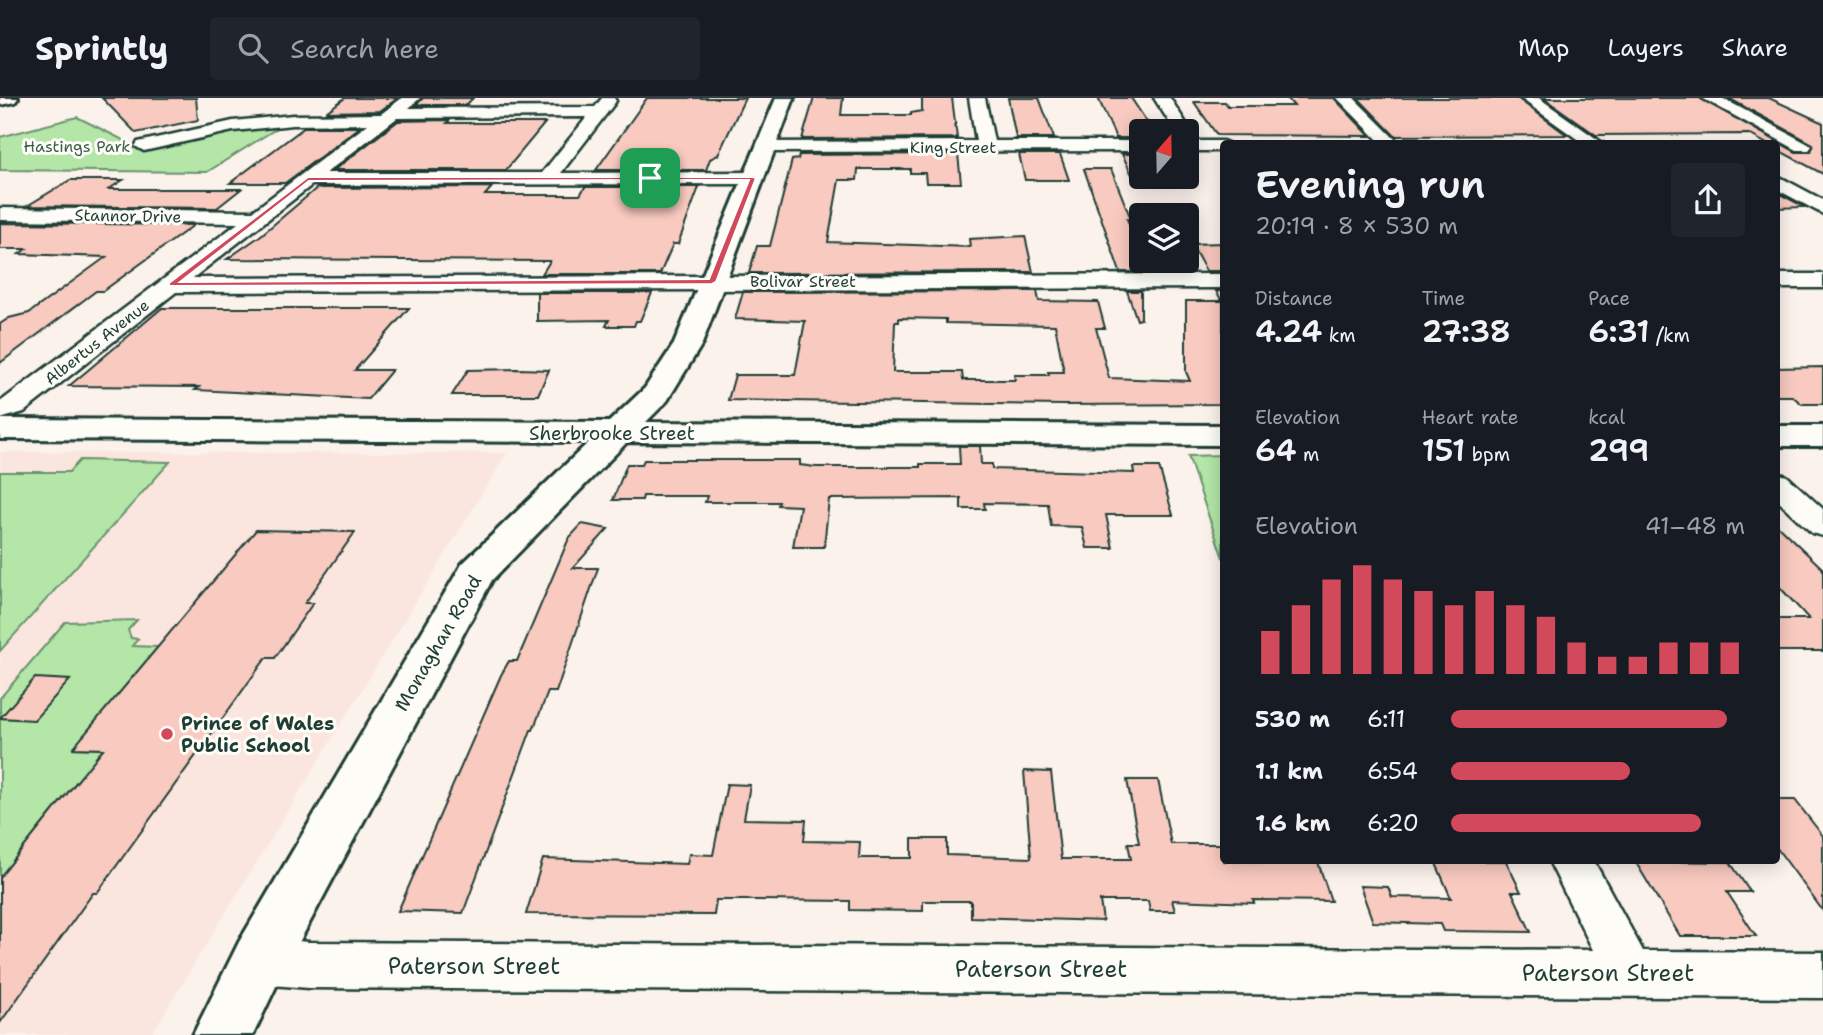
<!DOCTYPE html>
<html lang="en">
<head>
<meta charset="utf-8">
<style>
  :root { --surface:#171b24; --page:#20242c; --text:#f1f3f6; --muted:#9ea1a6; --line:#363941; --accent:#d1495b }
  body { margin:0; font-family:"Shantell Sans",sans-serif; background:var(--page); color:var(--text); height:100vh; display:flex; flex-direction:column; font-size:26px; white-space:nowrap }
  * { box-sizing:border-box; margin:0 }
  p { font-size:23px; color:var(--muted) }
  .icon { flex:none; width:38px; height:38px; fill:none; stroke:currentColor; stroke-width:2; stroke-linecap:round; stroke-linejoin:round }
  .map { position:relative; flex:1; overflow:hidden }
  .drawer { position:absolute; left:1220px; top:42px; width:560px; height:724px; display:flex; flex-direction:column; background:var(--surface); border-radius:7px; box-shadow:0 4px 18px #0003 }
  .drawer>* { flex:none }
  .needle { width:46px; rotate:20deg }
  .buttons { position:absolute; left:1129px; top:21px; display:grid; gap:14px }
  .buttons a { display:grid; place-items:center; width:70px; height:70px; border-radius:7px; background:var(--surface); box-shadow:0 4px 18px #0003; font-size:35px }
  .pin { position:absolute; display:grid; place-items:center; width:60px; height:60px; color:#fff; margin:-30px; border-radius:14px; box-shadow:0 4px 10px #0006 }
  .round { display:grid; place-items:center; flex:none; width:74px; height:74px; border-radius:7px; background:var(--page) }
  .head { display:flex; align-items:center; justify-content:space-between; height:119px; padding:0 35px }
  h1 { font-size:38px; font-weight:600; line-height:52px }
  .metrics { display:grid; grid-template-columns:repeat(3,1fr); gap:10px; height:119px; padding:7px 35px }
  .metrics div { display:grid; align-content:center }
  .metrics b { font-size:30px; font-weight:600 }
  .metrics small { font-size:19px; font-weight:400 }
  .metrics p { font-size:19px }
  .chart { height:196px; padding:14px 35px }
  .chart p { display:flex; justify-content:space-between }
  .chart svg { width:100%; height:126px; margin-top:7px; stroke:var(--accent); stroke-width:6 }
  ul { padding:0 35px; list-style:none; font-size:23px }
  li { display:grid; grid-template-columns:112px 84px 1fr; align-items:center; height:52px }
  li i { height:18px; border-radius:9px; background:var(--accent) }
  header { display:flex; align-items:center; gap:42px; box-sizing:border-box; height:98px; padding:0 35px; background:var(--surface); border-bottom:2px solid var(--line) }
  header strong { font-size:33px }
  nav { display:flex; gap:38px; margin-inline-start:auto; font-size:24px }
  .search { width:490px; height:63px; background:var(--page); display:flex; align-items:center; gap:18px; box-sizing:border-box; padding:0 24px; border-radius:7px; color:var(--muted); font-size:26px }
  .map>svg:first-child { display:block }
</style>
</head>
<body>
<header>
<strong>Sprintly</strong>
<div class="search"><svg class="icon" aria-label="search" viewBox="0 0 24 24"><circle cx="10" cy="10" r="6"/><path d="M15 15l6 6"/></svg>Search here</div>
<nav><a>Map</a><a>Layers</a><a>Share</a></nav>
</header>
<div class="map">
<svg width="1823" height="937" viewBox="0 0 1823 937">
  <rect width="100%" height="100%" fill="#fcf2ec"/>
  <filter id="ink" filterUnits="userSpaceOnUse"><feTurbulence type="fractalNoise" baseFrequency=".0143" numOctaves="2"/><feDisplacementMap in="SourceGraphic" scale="14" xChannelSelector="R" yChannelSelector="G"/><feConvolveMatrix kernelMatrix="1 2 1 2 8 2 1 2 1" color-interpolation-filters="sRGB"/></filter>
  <g filter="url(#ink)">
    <path fill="#fbe6df" d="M0,354L507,355L151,937H0Z"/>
    <g fill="#b3e6a7" stroke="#69926e" stroke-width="2">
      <path d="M77,19L143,52L215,33L287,24L207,74L0,72V39Z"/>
      <path d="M1223,357V460L1188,358Z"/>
      <path d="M80,362L170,364L0,553V374H69Z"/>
      <path d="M137,522L128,532L131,540L138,541L132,548L158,549L74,650L134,652L113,679L81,678L0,779V600L65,524Z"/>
    </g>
    <g fill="#f9cac0" stroke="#1f3d34" stroke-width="2" fill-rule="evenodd">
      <path d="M102,0H196L198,22L136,35Z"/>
      <path d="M345,0H398L380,13L326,14Z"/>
      <path d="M423,0H473L466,7H416Z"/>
      <path d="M647,0H745L718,57L710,61L706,72H596Z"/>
      <path d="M814,0H843L841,17H911V15L922,13V0H952L957,40L802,41Z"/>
      <path d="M1008,0H1039L1054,40H1016Z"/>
      <path d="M1098,0H1131L1153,33H1141V40H1116Z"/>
      <path d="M1287,0H1334L1370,38L1217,37L1194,4H1225L1228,8H1294Z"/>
      <path d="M1358,0H1517L1567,37L1395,38Z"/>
      <path d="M1544,0H1700L1796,54H1811L1813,46L1728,0H1769L1823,25V76L1776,51V46H1767L1749,36L1596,37Z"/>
      <path d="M450,22L447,25H545L506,72H334L398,23Z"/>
      <path d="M305,29H360L285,85H230Z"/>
      <path d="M958,56L961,85H926L925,75H910V71H858L857,82H839L828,144L970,149L969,141L1025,138L1033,174L749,175L757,148H770L792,62L798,61L799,57Z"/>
      <path d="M1019,56H1060L1069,82H1025Z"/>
      <path d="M1122,56H1141V79H1165L1167,82L1135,83Z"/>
      <path d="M1084,71H1111L1131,121H1127L1141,156V174H1120Z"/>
      <path d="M70,82H123L109,91H241L217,110L27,108Z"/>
      <path d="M492,89L485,97H580L585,89H699L678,146H673L660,176H542L550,163L227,161L260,138L317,90Z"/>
      <path d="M1776,94L1805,109L1776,110Z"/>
      <path d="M0,125L194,127L103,193H96L0,265V226L9,220L29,215L106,159L19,156L26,151H0Z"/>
      <path d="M1223,145V173H1206L1191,146Z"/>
      <path d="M1037,193L1039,203L1098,204L1105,230H1096L1109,280L1190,283L1186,274V203H1222L1216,193H1223V306L1063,307L728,302L735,277H795L805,223L735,221L743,194ZM899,220L946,221V225L1055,227L1064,274H1048L1049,277H1014L1015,282H963L962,274H893L895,224H899Z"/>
      <path d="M1127,193H1141V221L1137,222Z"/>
      <path d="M537,195H652L640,223H636L634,228H606L609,222L537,223Z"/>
      <path d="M162,210H409L355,272H392L368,301L195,292L199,289L69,288Z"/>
      <path d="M1823,269V306H1802L1792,298H1776V270Z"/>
      <path d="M468,272L518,271L549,272L538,297H452Z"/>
      <path d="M959,348H980L981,366H992V371L1134,375L1133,369H1159L1173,417H1106L1113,450H1087L1082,429L1051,428L1048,406L984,405L985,411H961V400L829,401L824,449H793L800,408L778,407L779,404H705L707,398H643L642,402H613L627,366H642L644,362H800V367L816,369H920V366H960Z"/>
      <path d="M582,426L608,431L573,470H598L556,594H548L533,632H531L463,815L398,813L501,577L509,563H517L569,440Z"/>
      <path d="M1776,426L1823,471V553H1776V521H1809L1776,485Z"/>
      <path d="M256,432L355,434L305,505H313L275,560H266L97,795H93L0,925V779L103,651L73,650Z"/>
      <path d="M35,580L70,582L34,622L0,620Z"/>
      <path d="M1024,673L1051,674L1061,761H1131L1128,745H1139L1127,682H1158L1171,746H1221L1223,763L1318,764L1331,803L1253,802L1254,805L1172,802L1175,813H1150L1148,803H1100L1103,823L971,819V803H923V813L850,812V803L758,802H716L714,817L526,816L543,761L687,766L689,756L713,757L727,686L750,687L744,721L806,722L804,743L860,744L859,760H912V741H947V757L1031,760Z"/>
      <path d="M1776,702H1795L1823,738V813L1776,749Z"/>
      <path d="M1435,763H1506L1521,794H1512L1531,834L1443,833L1440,826L1373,824L1360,788L1388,789L1392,799L1451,800Z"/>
      <path d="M1635,763L1730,764L1750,794H1727L1756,838H1680Z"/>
    </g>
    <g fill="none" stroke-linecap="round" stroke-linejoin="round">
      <g stroke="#1f3d34" stroke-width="5">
        <g id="minor">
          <path d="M402,0H420L409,10L595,9L602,0H614L616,3L614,6L561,75L753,74L762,80L753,86L312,87L193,180L1223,176V190L176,194L24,314L0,321V304L238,125L0,122V110L253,113L368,26L293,27L233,33L144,53L135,48L138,44L233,23L293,17L381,16ZM587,19L542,75H326L397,20Z"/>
          <path d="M969,0H985L994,43H1141V53L765,54L756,49L765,44L976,43Z"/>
          <path d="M1154,0H1170L1191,33L1189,37H1186V33H1175Z"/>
          <path d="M1337,0H1354L1400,46H1382Z"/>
          <path d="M1520,0H1539L1604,46H1584Z"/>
          <path d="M1702,0H1722L1812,48L1809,52H1797Z"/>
          <path d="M1186,43H1223L1230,46H1223V53H1186Z"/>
          <path d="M1776,77L1823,102V116L1776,91Z"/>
          <rect x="1776" y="176" width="47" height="14"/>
          <path d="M1776,375L1787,378L1823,411V438L1812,435L1776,401Z"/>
          <path d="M1549,763H1594L1643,853L1823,854V900L309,890L259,886L242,879L235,863L242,847L259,840L309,844L1593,852Z"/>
        </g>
      </g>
      <g stroke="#1f3d34" stroke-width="6">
        <g id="secondary">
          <path d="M0,0H18L15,4L0,7Z"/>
          <path d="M776,0H794L702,246L667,303L646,324L1223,327V347L627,344L492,482L279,882L253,937H193L239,844L462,466L589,344L0,341V321L609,324L645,290L674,246Z"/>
          <rect x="1776" y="328" width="47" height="20"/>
        </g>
      </g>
      <use href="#minor" fill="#fdfcf7" fill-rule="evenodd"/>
      <use href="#secondary" fill="#fdfcf7" fill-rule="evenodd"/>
    </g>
  </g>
  <path fill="#d1495b" stroke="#fff" stroke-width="2" fill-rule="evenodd" d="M308,79H753L756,80L716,184L712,186L169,188V185ZM650,82H749L709,181L180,184L309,83Z"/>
  <circle fill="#d1495b" stroke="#fdfcf7" stroke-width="2.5" cx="167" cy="636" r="7"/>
  <g text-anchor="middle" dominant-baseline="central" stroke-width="6" stroke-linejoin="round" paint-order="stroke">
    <g font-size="16" fill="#3d5f4b" stroke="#fdfcf7">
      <text x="77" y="48">Hastings Park</text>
    </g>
    <g font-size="16" fill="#1f3d34" stroke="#fdfcf7">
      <text x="953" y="49">King Street</text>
      <text transform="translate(128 118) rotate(1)">Stannor Drive</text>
      <text x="803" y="183">Bolivar Street</text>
      <text transform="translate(97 244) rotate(-38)">Albertus Avenue</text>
    </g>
    <g font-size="19" fill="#1f3d34" stroke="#fdfcf7">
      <text x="612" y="335">Sherbrooke Street</text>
      <text transform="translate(438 545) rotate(-60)">Monaghan Road</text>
    </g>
    <g font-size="19" font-weight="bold" fill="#1f3d34" stroke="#fdfcf7" text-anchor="start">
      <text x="181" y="625">Prince of Wales<tspan x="181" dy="22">Public School</tspan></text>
    </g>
    <g font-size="23" fill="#1f3d34" stroke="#fdfcf7">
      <text x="474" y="868">Paterson Street</text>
      <text x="1041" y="871">Paterson Street</text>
      <text x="1608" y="875">Paterson Street</text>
    </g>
  </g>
</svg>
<div class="buttons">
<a><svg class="needle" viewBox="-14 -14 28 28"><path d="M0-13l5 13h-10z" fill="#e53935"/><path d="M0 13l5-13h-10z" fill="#9ea1a6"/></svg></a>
<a><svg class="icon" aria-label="layers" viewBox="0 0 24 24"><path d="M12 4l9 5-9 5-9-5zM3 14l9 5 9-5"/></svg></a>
</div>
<div class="pin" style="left:650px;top:80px;background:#1e9e55"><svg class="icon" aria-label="arrive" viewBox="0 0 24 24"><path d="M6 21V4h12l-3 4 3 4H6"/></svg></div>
<section class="drawer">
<div class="head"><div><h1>Evening run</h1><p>20:19 · 8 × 530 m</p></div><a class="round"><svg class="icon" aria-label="share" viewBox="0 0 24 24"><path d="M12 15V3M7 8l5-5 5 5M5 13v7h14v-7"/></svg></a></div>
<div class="metrics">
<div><p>Distance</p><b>4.24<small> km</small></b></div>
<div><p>Time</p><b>27:38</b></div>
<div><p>Pace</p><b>6:31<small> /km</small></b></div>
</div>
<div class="metrics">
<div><p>Elevation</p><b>64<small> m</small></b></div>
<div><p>Heart rate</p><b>151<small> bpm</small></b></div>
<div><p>kcal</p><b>299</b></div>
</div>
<div class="chart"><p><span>Elevation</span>41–48 m</p>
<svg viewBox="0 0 160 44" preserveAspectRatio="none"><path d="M5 44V29M15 44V20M25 44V11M35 44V6M45 44V11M55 44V15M65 44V20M75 44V15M85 44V20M95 44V24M105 44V33M115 44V38M125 44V38M135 44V33M145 44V33M155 44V33"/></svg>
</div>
<ul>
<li><b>530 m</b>6:11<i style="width:94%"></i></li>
<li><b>1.1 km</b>6:54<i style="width:61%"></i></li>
<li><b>1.6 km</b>6:20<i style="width:85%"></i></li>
</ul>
</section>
</div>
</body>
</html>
